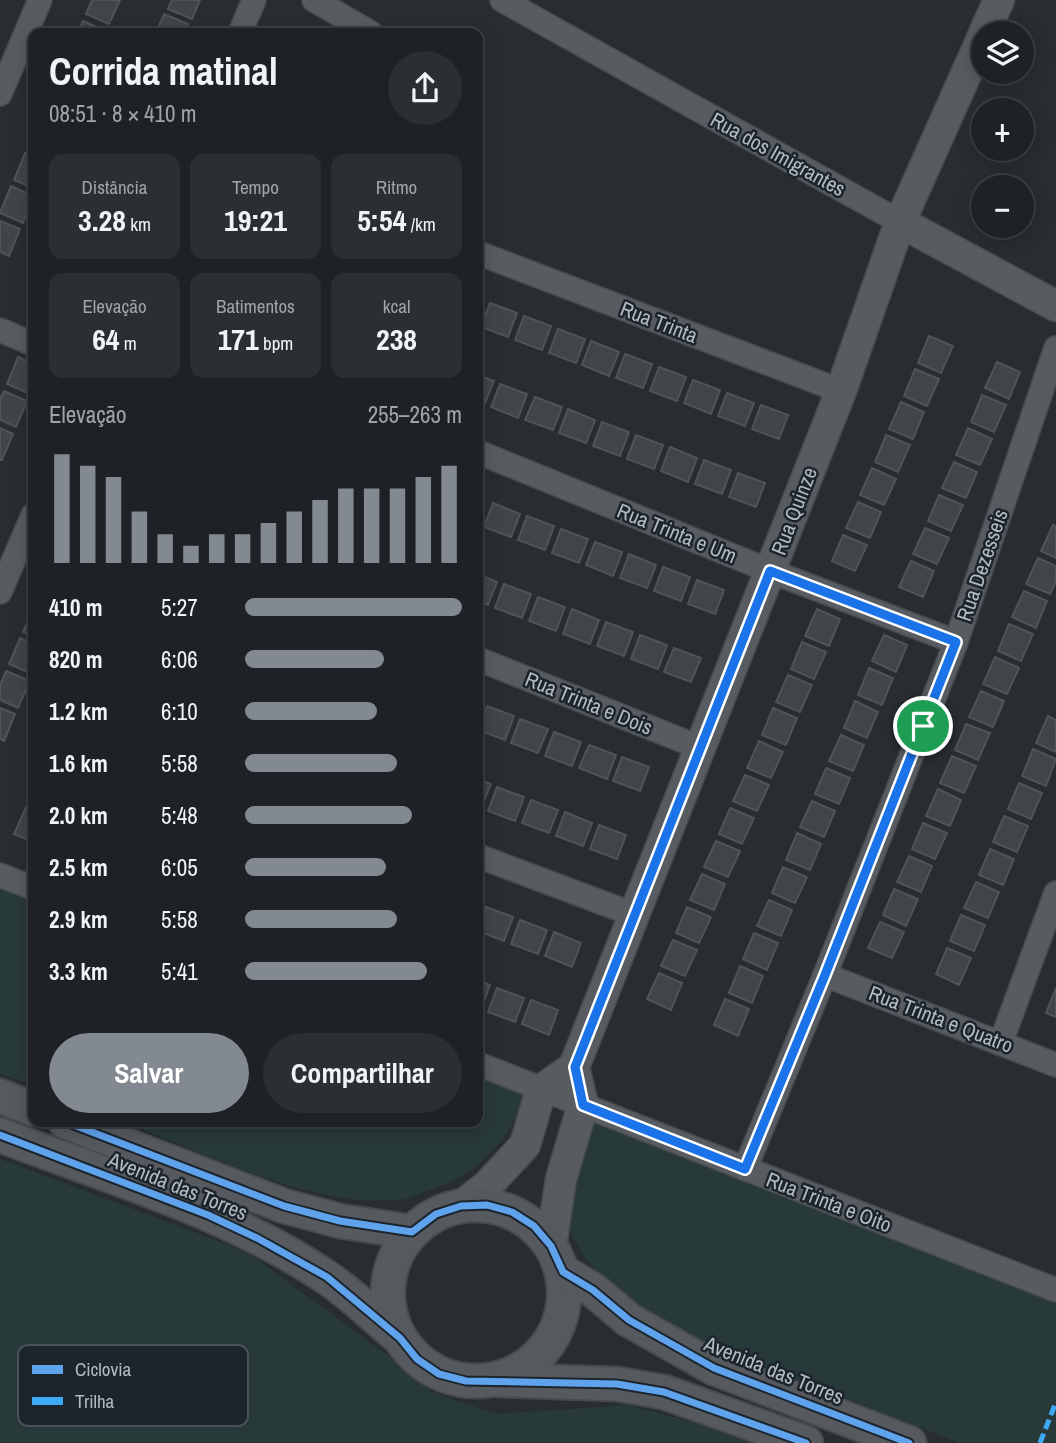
<!DOCTYPE html>
<html lang="pt">
<head>
<meta charset="utf-8">
<style>
  :root { --surface:#1e2226; --page:#2b2f32; --text:#f1f3f6; --muted:#a1a4a7; --line:#3c3f43; --accent:#828991 }
  body { margin:0; font-family:"Archivo Narrow",sans-serif; background:var(--page); color:var(--text); height:100vh; display:flex; flex-direction:column; font-size:26px; white-space:nowrap }
  * { box-sizing:border-box; margin:0 }
  p { font-size:23px; color:var(--muted) }
  .icon { flex:none; width:38px; height:38px; fill:none; stroke:currentColor; stroke-width:2; stroke-linecap:round; stroke-linejoin:round }
  .map { position:relative; flex:1; overflow:hidden }
  .details { position:absolute; left:28px; top:28px; width:455px; height:1099px; display:flex; flex-direction:column; background:var(--surface); border-radius:14px; box-shadow:0 4px 18px #0003,0 0 0 2px var(--line) }
  .details>* { flex:none }
  .tools { position:absolute; left:971px; top:21px; display:grid; gap:14px }
  .tools a { display:grid; place-items:center; width:63px; height:63px; border-radius:50%; background:var(--surface); box-shadow:0 4px 18px #0003,0 0 0 2px var(--line); font-size:35px }
  .pin { position:absolute; display:grid; place-items:center; width:60px; height:60px; color:#fff; margin:-30px; border:4px solid #fff; border-radius:50%; box-shadow:0 2px 7px #0007 }
  .round { display:grid; place-items:center; flex:none; width:74px; height:74px; border-radius:37px; background:var(--page) }
  .summary { display:flex; align-items:center; justify-content:space-between; height:119px; padding:0 21px }
  h1 { font-size:38px; font-weight:800; line-height:52px }
  .figures { display:grid; grid-template-columns:repeat(3,1fr); gap:10px; height:119px; padding:7px 21px }
  .figures div { display:grid; align-content:center; border-radius:14px; background:var(--page); text-align:center }
  .figures b { font-size:30px; font-weight:800 }
  .figures small { font-size:19px; font-weight:400 }
  .figures p { font-size:19px }
  .chart { height:196px; padding:14px 21px }
  .chart p { display:flex; justify-content:space-between }
  .chart svg { width:100%; height:126px; margin-top:7px; stroke:var(--accent); stroke-width:6 }
  .action { display:flex; gap:14px; margin-top:auto; padding:14px 21px }
  .action a { flex:1; height:80px; border-radius:42px; background:var(--accent); color:#fff; font-size:28px; font-weight:800; line-height:80px; text-align:center }
  .action a+a { background:var(--page); color:var(--text) }
  ul { padding:0 21px; list-style:none; font-size:23px }
  li { display:grid; grid-template-columns:112px 84px 1fr; align-items:center; height:52px }
  li i { height:18px; border-radius:9px; background:var(--accent) }
  .map>svg:first-child { display:block }
</style>
</head>
<body>
<div class="map">
<svg width="1056" height="1443" viewBox="0 0 1056 1443">
  <rect width="100%" height="100%" fill="#282d32"/>
  <g fill="#283939">
    <path d="M0,887L33,900V1086L0,1073Z"/>
    <path d="M478,1073L527,1092C509,1141 481,1173 430,1190C420,1193 409,1199 399,1200C312,1208 204,1153 124,1122H478Z"/>
    <path d="M589,1119L1056,1303V1443H960L711,1346L624,1302L585,1258L567,1226L574,1173Z"/>
    <path d="M0,1159L247,1252L390,1357L432,1392L497,1414L629,1405L702,1425L749,1443H0Z"/>
  </g>
  <g fill="#404549" stroke="#4f545a" stroke-width="2">
    <path d="M92,0H120L109,24L86,14Z"/>
    <path d="M172,0H200L192,19L168,9Z"/>
    <path d="M164,14L188,24L184,33H156Z"/>
    <path d="M83,21L106,31V33H77Z"/>
    <path d="M25,153L33,156V188L14,180Z"/>
    <path d="M11,186L33,196L23,223L0,213Z"/>
    <path d="M0,221L20,229L9,256L0,252Z"/>
    <path d="M490,303L517,313L508,337L481,327Z"/>
    <path d="M524,316L551,326L542,350L515,340Z"/>
    <path d="M558,329L585,339L576,363L549,353Z"/>
    <path d="M929,336L953,346L941,373L918,363Z"/>
    <path d="M591,341L619,352L609,376L582,365Z"/>
    <path d="M625,354L652,364L643,388L616,378Z"/>
    <path d="M18,357L33,364V387L30,394L7,384Z"/>
    <path d="M997,362L1020,372L1009,399L985,388Z"/>
    <path d="M659,367L686,377L677,401L650,391Z"/>
    <path d="M915,369L939,379L927,406L904,396Z"/>
    <path d="M478,375L494,381L484,405L478,403Z"/>
    <path d="M693,380L720,390L711,414L684,403Z"/>
    <path d="M500,384L527,394L518,418L491,407Z"/>
    <path d="M4,391L27,401L16,427L0,420V399Z"/>
    <path d="M727,393L754,403L745,426L718,416Z"/>
    <path d="M982,395L1006,405L994,432L971,422Z"/>
    <path d="M535,397L562,407L553,430L525,420Z"/>
    <path d="M901,402L924,412L913,439L889,429Z"/>
    <path d="M761,405L788,415L779,439L752,429Z"/>
    <path d="M568,409L595,420L586,443L559,433Z"/>
    <path d="M602,422L629,432L620,456L593,446Z"/>
    <path d="M0,428L13,434L2,460H0Z"/>
    <path d="M968,428L992,439L980,465L956,455Z"/>
    <path d="M636,435L663,445L654,469L627,459Z"/>
    <path d="M886,435L910,445L898,472L875,462Z"/>
    <path d="M670,447L697,458L688,482L661,471Z"/>
    <path d="M704,460L731,470L722,494L695,484Z"/>
    <path d="M954,462L977,472L966,498L942,488Z"/>
    <path d="M872,468L896,479L884,505L860,495Z"/>
    <path d="M738,473L765,483L756,507L729,497Z"/>
    <path d="M939,495L963,505L951,531L928,521Z"/>
    <path d="M858,502L881,512L870,538L846,528Z"/>
    <path d="M493,503L520,514L511,537L484,527Z"/>
    <path d="M527,516L554,526L545,550L518,540Z"/>
    <path d="M1053,525L1056,526V558L1041,551Z"/>
    <path d="M925,528L949,538L937,564L913,554Z"/>
    <path d="M561,529L588,539L579,563L552,553Z"/>
    <path d="M843,535L867,545L855,571L832,561Z"/>
    <path d="M595,542L622,552L613,576L586,565Z"/>
    <path d="M629,554L656,565L647,588L620,578Z"/>
    <path d="M1038,558L1056,566V581L1050,594L1026,584Z"/>
    <path d="M911,561L934,571L923,597L899,587Z"/>
    <path d="M663,567L690,577L681,601L654,591Z"/>
    <path d="M478,574L497,582L488,605L478,601Z"/>
    <path d="M697,580L724,590L715,614L688,604Z"/>
    <path d="M504,584L531,594L522,618L495,608Z"/>
    <path d="M1024,591L1047,601L1036,628L1012,617Z"/>
    <path d="M538,597L565,607L556,631L529,621Z"/>
    <path d="M33,609V636L23,632Z"/>
    <path d="M572,609L599,620L590,644L563,634Z"/>
    <path d="M817,609L840,619L829,646L805,636Z"/>
    <path d="M606,622L633,632L624,656L597,646Z"/>
    <path d="M1009,624L1033,634L1021,661L998,651Z"/>
    <path d="M640,635L667,645L658,669L631,659Z"/>
    <path d="M884,635L907,645L896,672L872,661Z"/>
    <path d="M20,638L33,644L32,674L9,664Z"/>
    <path d="M802,642L826,652L814,679L791,669Z"/>
    <path d="M674,648L701,658L691,682L664,672Z"/>
    <path d="M995,657L1019,668L1007,694L983,684Z"/>
    <path d="M869,668L893,678L882,705L858,695Z"/>
    <path d="M6,671L30,681L18,708L0,700V685Z"/>
    <path d="M788,675L812,685L800,712L776,702Z"/>
    <path d="M981,691L1004,701L993,727L969,717Z"/>
    <path d="M855,701L878,712L867,738L844,728Z"/>
    <path d="M487,706L514,716L505,740L478,730Z"/>
    <path d="M0,708L15,714L4,741L0,739Z"/>
    <path d="M773,708L797,718L786,745L762,735Z"/>
    <path d="M1048,716L1056,720V752L1036,743Z"/>
    <path d="M520,719L548,729L538,753L511,743Z"/>
    <path d="M966,724L990,733L978,760L955,750Z"/>
    <path d="M554,732L581,742L572,766L545,756Z"/>
    <path d="M841,735L864,745L853,771L829,761Z"/>
    <path d="M759,741L783,752L771,778L747,768Z"/>
    <path d="M589,745L616,755L607,779L579,768Z"/>
    <path d="M1033,749L1056,759L1046,786L1022,776Z"/>
    <path d="M952,756L976,766L964,793L940,783Z"/>
    <path d="M622,757L649,767L640,791L613,781Z"/>
    <path d="M826,768L850,778L839,804L815,794Z"/>
    <path d="M745,775L769,785L757,811L733,801Z"/>
    <path d="M478,779L491,784L481,808L478,807Z"/>
    <path d="M1019,783L1042,793L1031,819L1008,809Z"/>
    <path d="M497,787L524,797L515,821L488,811Z"/>
    <path d="M938,789L961,800L950,826L926,816Z"/>
    <path d="M531,800L558,810L549,833L522,823Z"/>
    <path d="M812,801L835,811L824,837L800,827Z"/>
    <path d="M26,807L33,810V842L14,834Z"/>
    <path d="M730,808L754,818L742,844L719,834Z"/>
    <path d="M565,812L592,823L583,846L556,836Z"/>
    <path d="M1004,816L1028,826L1017,852L993,842Z"/>
    <path d="M923,823L947,833L935,859L912,849Z"/>
    <path d="M599,825L626,835L617,859L590,849Z"/>
    <path d="M797,833L821,844L810,870L786,860Z"/>
    <path d="M716,841L740,851L728,877L704,867Z"/>
    <path d="M990,849L1014,859L1003,885L979,875Z"/>
    <path d="M909,856L932,866L921,892L897,882Z"/>
    <path d="M783,867L807,877L795,903L772,893Z"/>
    <path d="M702,874L725,884L714,910L690,900Z"/>
    <path d="M976,882L999,892L988,918L964,908Z"/>
    <path d="M894,889L918,899L906,926L883,915Z"/>
    <path d="M769,900L792,910L781,936L757,926Z"/>
    <path d="M486,907L513,917L504,941L478,931Z"/>
    <path d="M687,907L711,917L699,943L676,933Z"/>
    <path d="M961,915L985,925L974,951L950,941Z"/>
    <path d="M520,920L547,930L538,954L511,944Z"/>
    <path d="M880,922L904,932L892,958L868,948Z"/>
    <path d="M554,932L581,943L572,967L545,956Z"/>
    <path d="M754,933L778,943L767,970L743,959Z"/>
    <path d="M673,940L697,950L685,976L661,966Z"/>
    <path d="M947,948L971,958L959,985L936,974Z"/>
    <path d="M740,966L763,976L752,1003L729,993Z"/>
    <path d="M659,973L682,983L671,1010L647,999Z"/>
    <path d="M478,980L490,985L481,1009L478,1008Z"/>
    <path d="M497,988L524,998L515,1022L488,1012Z"/>
    <path d="M1056,988V1017L1046,1013Z"/>
    <path d="M725,999L749,1009L738,1036L714,1025Z"/>
    <path d="M531,1000L558,1010L549,1035L522,1024Z"/>
  </g>
  <g fill="none" stroke-linecap="round" stroke-linejoin="round">
    <g stroke="#46494d" stroke-width="26">
      <g id="minor">
        <path d="M314,0L371,33"/>
        <path d="M502,0L900,222"/>
        <path d="M240,33L254,0"/>
        <path d="M0,94L40,0"/>
        <path d="M478,253L841,391"/>
        <path d="M0,330L33,344"/>
        <path d="M478,452L770,571L956,642"/>
        <path d="M0,592L33,515"/>
        <path d="M478,659L701,748"/>
        <path d="M478,856L635,915"/>
        <path d="M0,875L33,888"/>
        <path d="M825,975L1056,1065"/>
        <path d="M1001,1042L1056,893"/>
        <path d="M478,1064L1056,1290"/>
        <path d="M745,1169L825,975L956,642L1056,348"/>
      </g>
    </g>
    <g stroke="#46494d" stroke-width="33">
      <g id="tertiary">
        <path d="M984,33L999,0"/>
        <path d="M900,222L1056,306"/>
        <path d="M461,1206L487,1186L525,1145L541,1090L574,1067L841,391L900,222L984,34"/>
        <path d="M551,1246L561,1179L583,1105L574,1067"/>
      </g>
    </g>
    <g stroke="#46494d" stroke-width="37">
      <g id="secondary">
        <path d="M0,1096L33,1109"/>
        <path d="M66,1122L284,1206L340,1221L412,1232"/>
        <path d="M0,1135C109,1177 228,1211 326,1277C352,1294 375,1318 400,1338"/>
        <circle cx="476" cy="1293" r="88"/>
        <path d="M563,1272L593,1290L629,1320L714,1368L909,1443"/>
        <path d="M499,1380L617,1384L664,1392L806,1443"/>
      </g>
    </g>
    <use href="#minor" stroke="#585c61" stroke-width="23"/>
    <use href="#tertiary" stroke="#585c61" stroke-width="30"/>
    <use href="#secondary" stroke="#565a5f" stroke-width="33"/>
    <path stroke="#3fa9f5" stroke-width="5" stroke-dasharray="10 5" stroke-linecap="butt" d="M1040,1443L1056,1402"/>
    <g stroke="#1c242c" stroke-width="11">
      <g id="cycleway">
        <path d="M66,1122L284,1206L340,1221L412,1232L436,1214L461,1206L487,1205L512,1212L534,1226L551,1246L563,1272L593,1290L629,1320L714,1368L909,1443"/>
        <path d="M0,1135L208,1215L257,1238L327,1277L400,1338L417,1359L439,1374L466,1381L617,1384L664,1392L806,1443"/>
      </g>
    </g>
    <use href="#cycleway" stroke="#60a3ed" stroke-width="7"/>
  </g>
  <g fill="none" stroke-linecap="round" stroke-linejoin="round">
    <g stroke="#fff" stroke-width="14">
      <path id="route" d="M770,571L956,642L825,975L745,1169L583,1105L575,1067Z"/>
    </g>
    <use href="#route" stroke="#1a73e8" stroke-width="9"/>
  </g>
  <g text-anchor="middle" dominant-baseline="central" stroke-width="5" stroke-linejoin="round" paint-order="stroke">
    <g font-size="21" fill="#b2bac4" stroke="#1c242c">
      <text transform="translate(778 154) rotate(29)">Rua dos Imigrantes</text>
      <text transform="translate(659 322) rotate(21)">Rua Trinta</text>
      <text transform="translate(794 511) rotate(-69)">Rua Quinze</text>
      <text transform="translate(677 533) rotate(22)">Rua Trinta e Um</text>
      <text transform="translate(982 565) rotate(-71)">Rua Dezesseis</text>
      <text transform="translate(589 703) rotate(22)">Rua Trinta e Dois</text>
      <text transform="translate(941 1019) rotate(21)">Rua Trinta e Quatro</text>
      <text transform="translate(178 1186) rotate(22)">Avenida das Torres</text>
      <text transform="translate(829 1202) rotate(21)">Rua Trinta e Oito</text>
      <text transform="translate(774 1370) rotate(22)">Avenida das Torres</text>
    </g>
  </g>
  <rect x="18" y="1345" width="230" height="81" rx="10" fill="#1c242c" stroke="#49515a" stroke-width="2"/>
  <rect x="32" y="1365" width="31" height="9" fill="#60a3ed"/>
  <rect x="32" y="1397" width="31" height="8" fill="#3fa9f5"/>
  <g font-size="19" fill="#b2bac4">
    <text x="75" y="1376">Ciclovia</text>
    <text x="75" y="1408">Trilha</text>
  </g>
</svg>
<div class="tools">
<a><svg class="icon" aria-label="layers" viewBox="0 0 24 24"><path d="M12 4l9 5-9 5-9-5zM3 14l9 5 9-5"/></svg></a>
<a>+</a>
<a>−</a>
</div>
<div class="pin" style="left:923px;top:726px;background:#1e9e55"><svg class="icon" aria-label="arrive" viewBox="0 0 24 24"><path d="M6 21V4h12l-3 4 3 4H6"/></svg></div>
<section class="details">
<div class="summary"><div><h1>Corrida matinal</h1><p>08:51 · 8 × 410 m</p></div><a class="round"><svg class="icon" aria-label="share" viewBox="0 0 24 24"><path d="M12 15V3M7 8l5-5 5 5M5 13v7h14v-7"/></svg></a></div>
<div class="figures">
<div><p>Distância</p><b>3.28<small> km</small></b></div>
<div><p>Tempo</p><b>19:21</b></div>
<div><p>Ritmo</p><b>5:54<small> /km</small></b></div>
</div>
<div class="figures">
<div><p>Elevação</p><b>64<small> m</small></b></div>
<div><p>Batimentos</p><b>171<small> bpm</small></b></div>
<div><p>kcal</p><b>238</b></div>
</div>
<div class="chart"><p><span>Elevação</span>255–263 m</p>
<svg viewBox="0 0 160 44" preserveAspectRatio="none"><path d="M5 44V6M15 44V10M25 44V14M35 44V26M45 44V34M55 44V38M65 44V34M75 44V34M85 44V30M95 44V26M105 44V22M115 44V18M125 44V18M135 44V18M145 44V14M155 44V10"/></svg>
</div>
<ul>
<li><b>410 m</b>5:27<i style="width:100%"></i></li>
<li><b>820 m</b>6:06<i style="width:64%"></i></li>
<li><b>1.2 km</b>6:10<i style="width:61%"></i></li>
<li><b>1.6 km</b>5:58<i style="width:70%"></i></li>
<li><b>2.0 km</b>5:48<i style="width:77%"></i></li>
<li><b>2.5 km</b>6:05<i style="width:65%"></i></li>
<li><b>2.9 km</b>5:58<i style="width:70%"></i></li>
<li><b>3.3 km</b>5:41<i style="width:84%"></i></li>
</ul>
<div class="action"><a>Salvar</a><a>Compartilhar</a></div>
</section>
</div>
</body>
</html>
